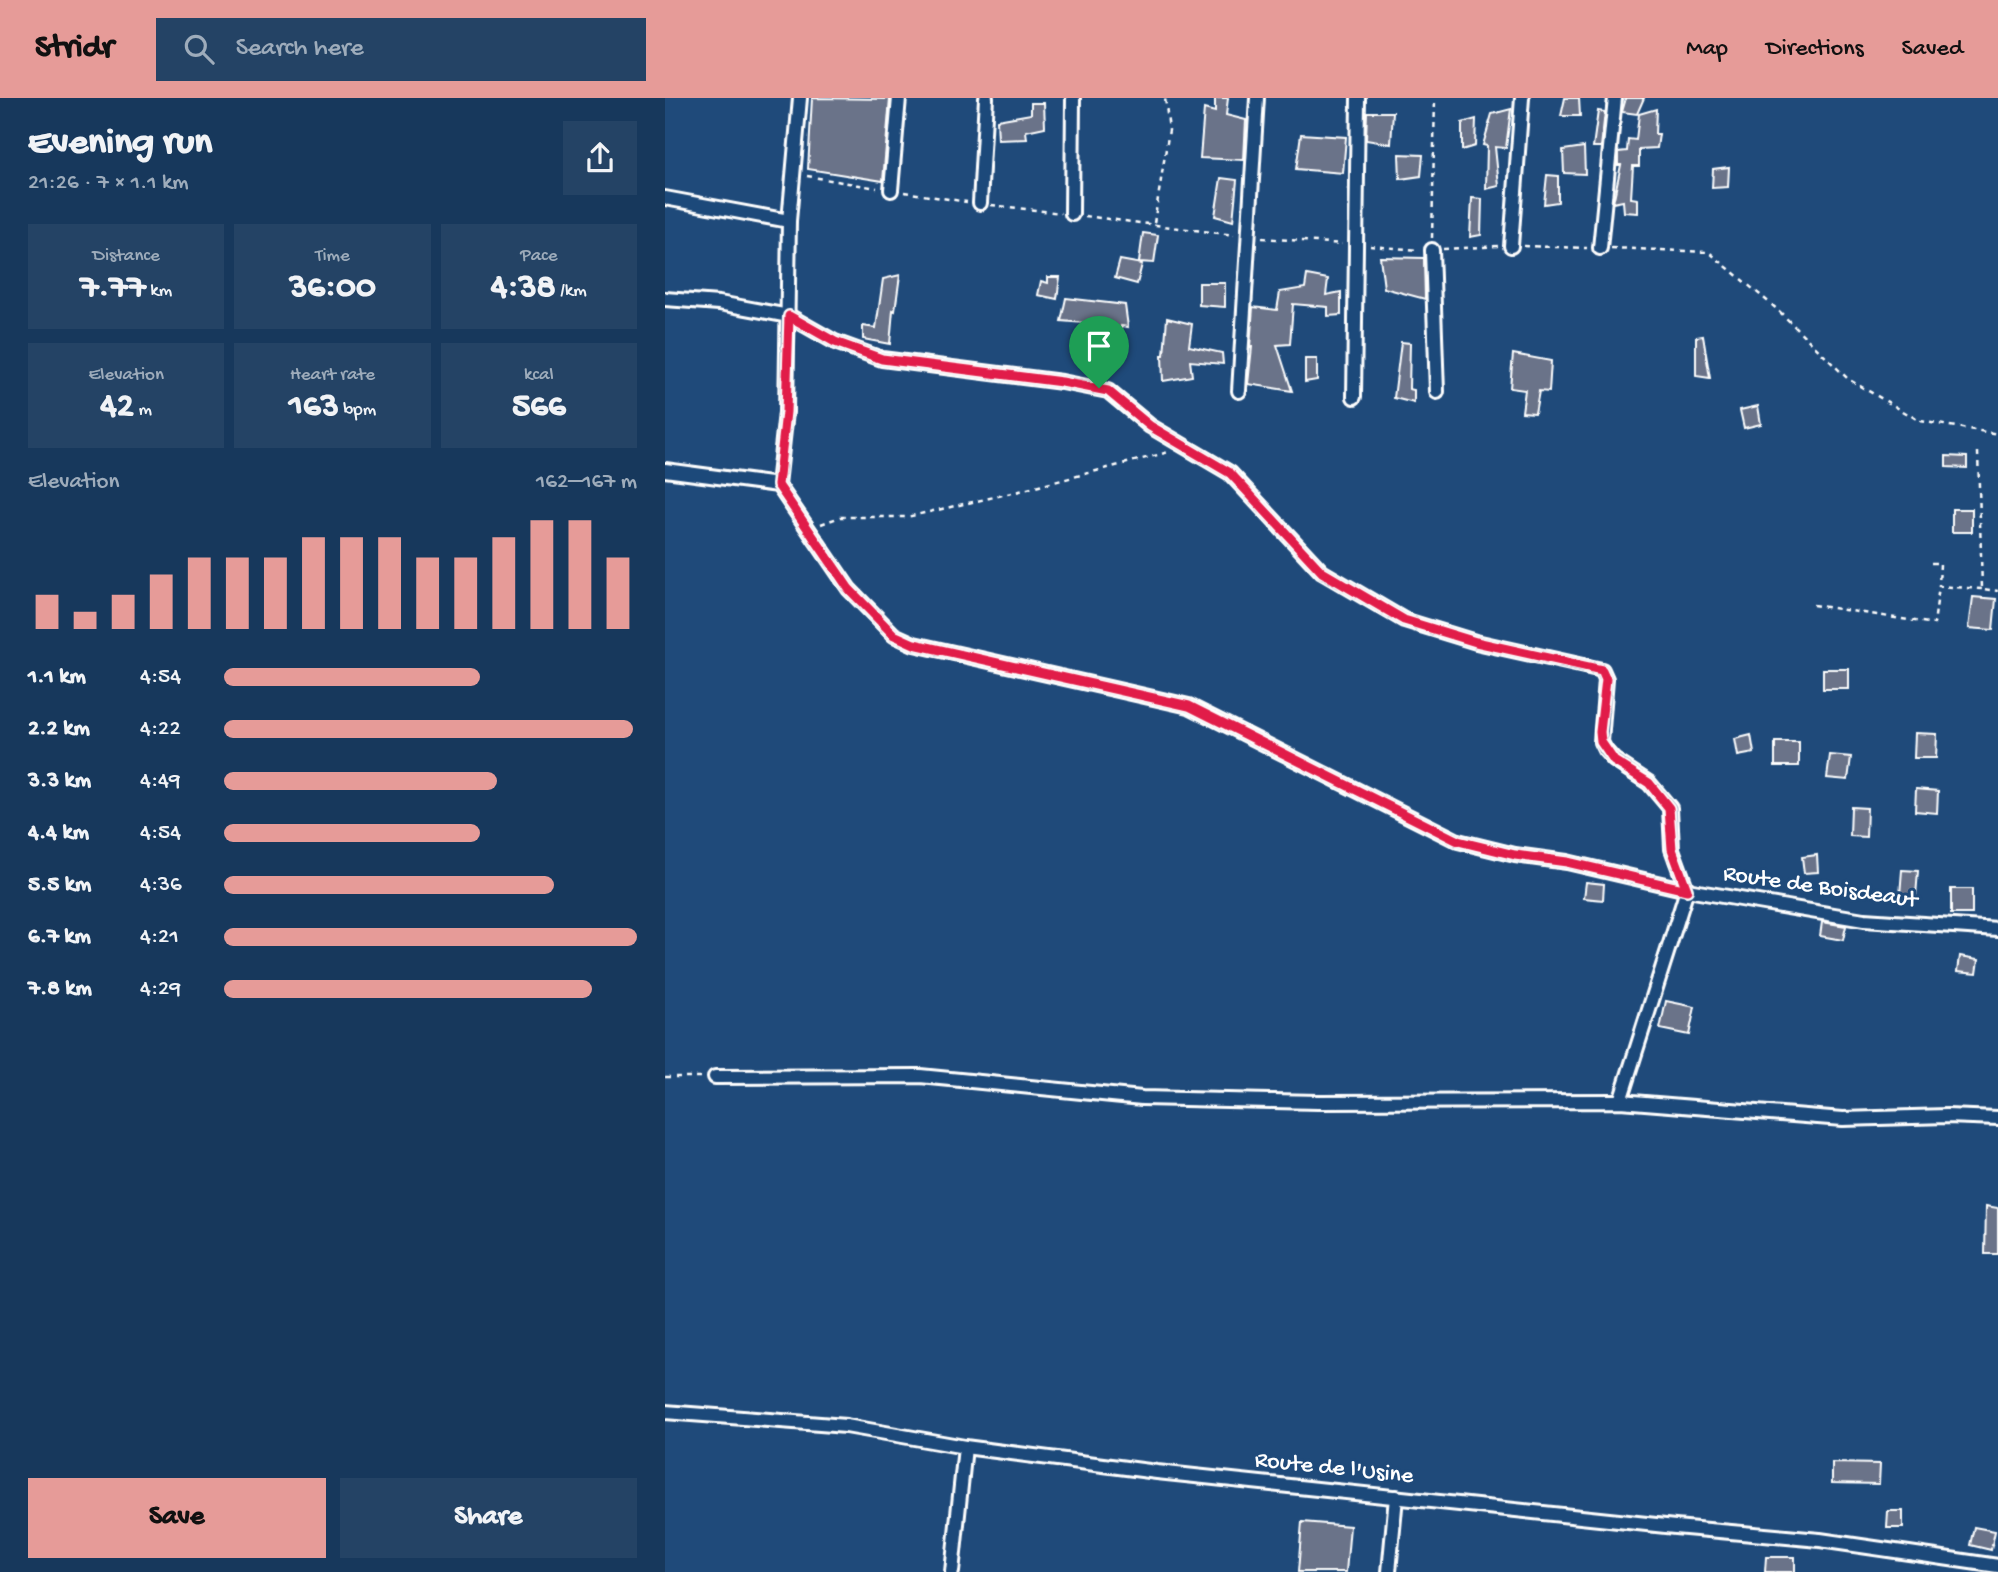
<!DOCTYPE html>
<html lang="en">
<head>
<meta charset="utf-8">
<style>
  :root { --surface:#17385c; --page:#244365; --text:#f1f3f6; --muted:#9eacbb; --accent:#e69b98 }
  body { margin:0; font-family:"Gochi Hand",sans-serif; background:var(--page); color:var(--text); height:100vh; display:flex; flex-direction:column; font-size:26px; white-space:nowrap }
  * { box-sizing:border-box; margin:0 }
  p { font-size:23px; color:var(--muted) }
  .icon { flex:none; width:38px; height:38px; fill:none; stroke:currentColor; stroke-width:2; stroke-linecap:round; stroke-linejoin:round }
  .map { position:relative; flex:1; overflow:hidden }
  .panel { display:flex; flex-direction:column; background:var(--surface); width:665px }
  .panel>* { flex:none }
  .pin { position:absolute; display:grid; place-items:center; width:60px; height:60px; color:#fff; margin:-72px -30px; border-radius:50% 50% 50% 0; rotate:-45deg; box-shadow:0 0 7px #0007 }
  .pin .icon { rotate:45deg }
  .round { display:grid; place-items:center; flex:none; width:74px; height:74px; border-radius:0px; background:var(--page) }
  .summary { display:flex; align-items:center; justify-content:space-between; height:119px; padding:0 28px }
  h1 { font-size:38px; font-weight:800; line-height:52px }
  .stats { display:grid; grid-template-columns:repeat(3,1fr); gap:10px; height:119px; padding:7px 28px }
  .stats div { display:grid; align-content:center; border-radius:0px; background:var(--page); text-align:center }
  .stats b { font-size:35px; font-weight:800 }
  .stats small { font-size:19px; font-weight:400 }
  .stats p { font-size:19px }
  .chart { height:196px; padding:14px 28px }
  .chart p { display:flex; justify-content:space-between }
  .chart svg { width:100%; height:126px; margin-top:7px; stroke:var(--accent); stroke-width:6 }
  .primary-button { display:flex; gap:14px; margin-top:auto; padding:14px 28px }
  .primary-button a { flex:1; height:80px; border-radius:0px; background:var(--accent); color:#111; font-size:28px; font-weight:800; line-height:80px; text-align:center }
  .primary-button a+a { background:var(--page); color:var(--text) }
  ul { padding:0 28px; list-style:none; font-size:23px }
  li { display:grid; grid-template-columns:112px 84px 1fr; align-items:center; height:52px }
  li i { height:18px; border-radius:9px; background:var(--accent) }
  header { display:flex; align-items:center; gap:42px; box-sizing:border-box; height:98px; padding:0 35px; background:var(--accent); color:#111 }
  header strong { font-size:33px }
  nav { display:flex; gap:38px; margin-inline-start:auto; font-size:24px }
  .search { width:490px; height:63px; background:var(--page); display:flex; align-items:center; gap:18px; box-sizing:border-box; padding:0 24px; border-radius:0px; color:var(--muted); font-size:26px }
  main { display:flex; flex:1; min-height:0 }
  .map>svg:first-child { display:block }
</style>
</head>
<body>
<header>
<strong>Stridr</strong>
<div class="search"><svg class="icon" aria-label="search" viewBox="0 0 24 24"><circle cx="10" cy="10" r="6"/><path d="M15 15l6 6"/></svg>Search here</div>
<nav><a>Map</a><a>Directions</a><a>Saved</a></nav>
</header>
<main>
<section class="panel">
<div class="summary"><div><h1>Evening run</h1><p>21:26 · 7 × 1.1 km</p></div><a class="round"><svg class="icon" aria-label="share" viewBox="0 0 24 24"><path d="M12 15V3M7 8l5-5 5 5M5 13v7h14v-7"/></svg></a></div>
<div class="stats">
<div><p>Distance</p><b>7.77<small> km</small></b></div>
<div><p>Time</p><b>36:00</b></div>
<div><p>Pace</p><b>4:38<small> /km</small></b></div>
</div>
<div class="stats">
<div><p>Elevation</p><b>42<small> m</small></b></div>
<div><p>Heart rate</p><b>163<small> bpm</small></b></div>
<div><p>kcal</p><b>566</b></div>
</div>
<div class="chart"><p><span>Elevation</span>162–167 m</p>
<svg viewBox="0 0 160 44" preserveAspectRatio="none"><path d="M5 44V32M15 44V38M25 44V32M35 44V25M45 44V19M55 44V19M65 44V19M75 44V12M85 44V12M95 44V12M105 44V19M115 44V19M125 44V12M135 44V6M145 44V6M155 44V19"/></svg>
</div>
<ul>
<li><b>1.1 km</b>4:54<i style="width:62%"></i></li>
<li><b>2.2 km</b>4:22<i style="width:99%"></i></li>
<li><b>3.3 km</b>4:49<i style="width:66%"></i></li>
<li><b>4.4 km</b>4:54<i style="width:62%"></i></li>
<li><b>5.5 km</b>4:36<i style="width:80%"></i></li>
<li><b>6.7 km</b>4:21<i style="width:100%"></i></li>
<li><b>7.8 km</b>4:29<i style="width:89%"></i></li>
</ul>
<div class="primary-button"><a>Save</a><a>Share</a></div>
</section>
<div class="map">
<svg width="1333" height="1474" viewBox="0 0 1333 1474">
  <rect width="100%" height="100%" fill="#1f4a7a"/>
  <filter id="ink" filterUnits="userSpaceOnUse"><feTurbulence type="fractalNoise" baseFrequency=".0143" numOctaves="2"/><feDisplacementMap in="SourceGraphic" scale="14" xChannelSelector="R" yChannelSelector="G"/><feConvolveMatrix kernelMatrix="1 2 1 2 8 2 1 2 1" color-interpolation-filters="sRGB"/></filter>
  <g filter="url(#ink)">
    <g fill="#6a7389" stroke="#fff" stroke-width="2">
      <path d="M147,0L225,1L218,83L143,71Z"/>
      <path d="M550,0H563L561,17L581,22L579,62L535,60L539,11L550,14Z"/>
      <path d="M900,0H914L915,18H896Z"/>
      <path d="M961,0H979L972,16L957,14Z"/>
      <path d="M366,5H379L380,29L361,33L362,41L333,42L332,22L366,16Z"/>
      <path d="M846,11L841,50L830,49L834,88L821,91L822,48L818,47L827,16Z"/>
      <path d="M991,11L990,36H994L992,50L974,51V68H968L966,100L973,101V115L959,114L958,103L948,105L956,67H953V54L962,53L963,41L971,42L974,16Z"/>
      <path d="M933,13L940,14L936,49H928Z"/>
      <path d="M702,14H728L726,46L701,42Z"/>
      <path d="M811,21L810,48L797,52V25Z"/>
      <path d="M636,36L681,39L678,75L631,71Z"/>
      <path d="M919,49L920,76L899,75L898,52Z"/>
      <path d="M734,56L758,57L756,78L735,81Z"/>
      <path d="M1064,69L1063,89L1047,90L1048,71Z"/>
      <path d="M882,77L893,78V104L879,106Z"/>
      <path d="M556,80L572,82L568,123L550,118Z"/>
      <path d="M807,100L817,101L816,137L805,139Z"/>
      <path d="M478,135L493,137L489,165L474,164Z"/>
      <path d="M715,159L759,160L760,201L719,190Z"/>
      <path d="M455,162L477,166L472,186L450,180Z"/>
      <path d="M235,177L230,213L228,212L225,246L198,241V228L211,230L218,181Z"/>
      <path d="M642,177L663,181L661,197L676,194V217L663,218V209L628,206L625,246L612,247L627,293L583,286L587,249H585L588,209L612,212L615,194L640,190Z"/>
      <path d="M383,179H395L392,201L373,197L376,183L383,185Z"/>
      <path d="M534,185H560V209L534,207Z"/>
      <path d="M401,200L460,207L463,229L456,228L453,253L430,248L433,226L396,223Z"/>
      <path d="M502,220L527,226L524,248L557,255L558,266L525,263L527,278L498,283L497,257H499Z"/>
      <path d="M1038,238L1045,280L1031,278V239Z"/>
      <path d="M736,244L745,245L744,291L749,292V305L729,300Z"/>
      <path d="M848,256L886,263L884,294L874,293L870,315L857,314L860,292L845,290Z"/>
      <path d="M640,261H652V282L640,284Z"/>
      <path d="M1093,308L1096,326L1079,330L1075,312Z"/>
      <path d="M1281,358L1302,359V370L1281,369Z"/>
      <rect x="1287" y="411" width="20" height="23"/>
      <path d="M1308,499L1331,501L1328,532L1304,530Z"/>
      <rect x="1158" y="571" width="26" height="20"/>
      <path d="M1250,635L1272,636L1271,660H1249Z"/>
      <path d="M1086,637L1089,655L1073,658L1070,641Z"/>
      <rect x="1110" y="644" width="24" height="24"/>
      <path d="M1165,657L1186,659L1183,682L1162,680Z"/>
      <path d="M1251,691L1273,693L1272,715L1250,713Z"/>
      <path d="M1186,709L1202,710L1201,739L1185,738Z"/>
      <path d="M1152,757L1153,774L1139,775L1137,759Z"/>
      <path d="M1237,772L1253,773L1251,798L1235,797Z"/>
      <path d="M921,784L939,786L938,802L919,800Z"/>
      <rect x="1286" y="791" width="21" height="25"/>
      <path d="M1157,824L1181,828L1178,842L1155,838Z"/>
      <path d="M1295,858L1314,861L1312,875L1293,873Z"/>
      <path d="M1001,903L1030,909L1024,937L995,931Z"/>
      <path d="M1321,1108L1333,1110V1156H1320Z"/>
      <path d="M1167,1365L1215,1366L1214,1386L1167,1385Z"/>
      <path d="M1223,1413H1238V1430H1222Z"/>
      <path d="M637,1424L685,1428L681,1474H633Z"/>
      <path d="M1309,1429L1330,1433L1326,1452L1305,1447Z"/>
      <path d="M1101,1459H1130V1474H1100Z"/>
    </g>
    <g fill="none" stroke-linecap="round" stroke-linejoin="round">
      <g stroke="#fff" stroke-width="18">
        <g id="minor">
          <path d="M226,92L234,0"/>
          <path d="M0,100L124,123"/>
          <path d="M315,105L321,0"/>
          <path d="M407,116L408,0"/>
          <path d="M846,148L857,0"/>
          <path d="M935,150L950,0"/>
          <path d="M767,152L772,294"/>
          <path d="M0,201L54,205L124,218L170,244L217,261L397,284L443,293L485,328L565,375L657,474L739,522L811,544L937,572L941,581L936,644L940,652L949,662L984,685L1005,710L1007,751L1022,792L955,1003"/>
          <path d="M574,293L592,0"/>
          <path d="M689,299L693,0"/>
          <path d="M0,372L113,387L184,491L229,537L249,546L524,608L793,743L850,757L902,764L1022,792L1199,822L1333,831"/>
          <path d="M113,387L121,314L124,123L135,0"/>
          <path d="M50,979L255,978L477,1000L653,1004L955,1003L1178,1021L1282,1018L1333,1020"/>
          <path d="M0,1314L181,1328L300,1349L492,1374L1010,1429L1155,1442L1333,1468"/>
          <path d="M287,1474L300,1349"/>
          <path d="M724,1474L731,1399"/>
        </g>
      </g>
      <g stroke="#fff" stroke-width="2.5" stroke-dasharray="5 5" stroke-linecap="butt">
        <path d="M142,78L212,90"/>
        <path d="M239,94L302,104"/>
        <path d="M326,107L396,115"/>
        <path d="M420,118L569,137"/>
        <path d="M489,125L504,32L500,0"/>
        <path d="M597,140L677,146"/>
        <path d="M767,140L770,0"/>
        <path d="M705,148L754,152"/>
        <path d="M859,148L922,150"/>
        <path d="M946,150L1044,154L1113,212L1183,281L1255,323L1333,336"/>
        <path d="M778,151L835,148"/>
        <path d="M1313,354L1317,491L1333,493"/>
        <path d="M156,426L175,419H242L351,394L504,354"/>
        <path d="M1266,465H1275L1274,488L1317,491"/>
        <path d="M1148,507L1269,526L1274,488"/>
        <path d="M0,979H39"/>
      </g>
      <use href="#minor" stroke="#1f4a7a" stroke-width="12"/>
    </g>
  </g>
  <g fill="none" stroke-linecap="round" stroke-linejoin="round" filter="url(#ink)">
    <g stroke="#fff" stroke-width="14">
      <path id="route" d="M124,218L170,244L217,261L397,284L443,293L485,328L565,375L657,474L739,522L811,544L937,572L941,581L935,634L936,644L949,663L984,685L1004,710L1007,751L1022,792L902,764L850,757L793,743L524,608L249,546L229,537L184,491L113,387L121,314Z"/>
    </g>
    <use href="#route" stroke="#e11d48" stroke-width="9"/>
  </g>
  <g text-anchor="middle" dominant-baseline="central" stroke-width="6" stroke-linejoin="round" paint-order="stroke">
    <g font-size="24" fill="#fff" stroke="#1f4a7a">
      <text transform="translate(1155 790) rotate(8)">Route de Boisdeaut</text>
      <text transform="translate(669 1371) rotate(6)">Route de l'Usine</text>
    </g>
  </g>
</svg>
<div class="pin" style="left:434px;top:290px;background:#1e9e55"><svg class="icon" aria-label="arrive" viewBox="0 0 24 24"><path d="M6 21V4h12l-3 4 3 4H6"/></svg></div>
</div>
</main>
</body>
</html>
